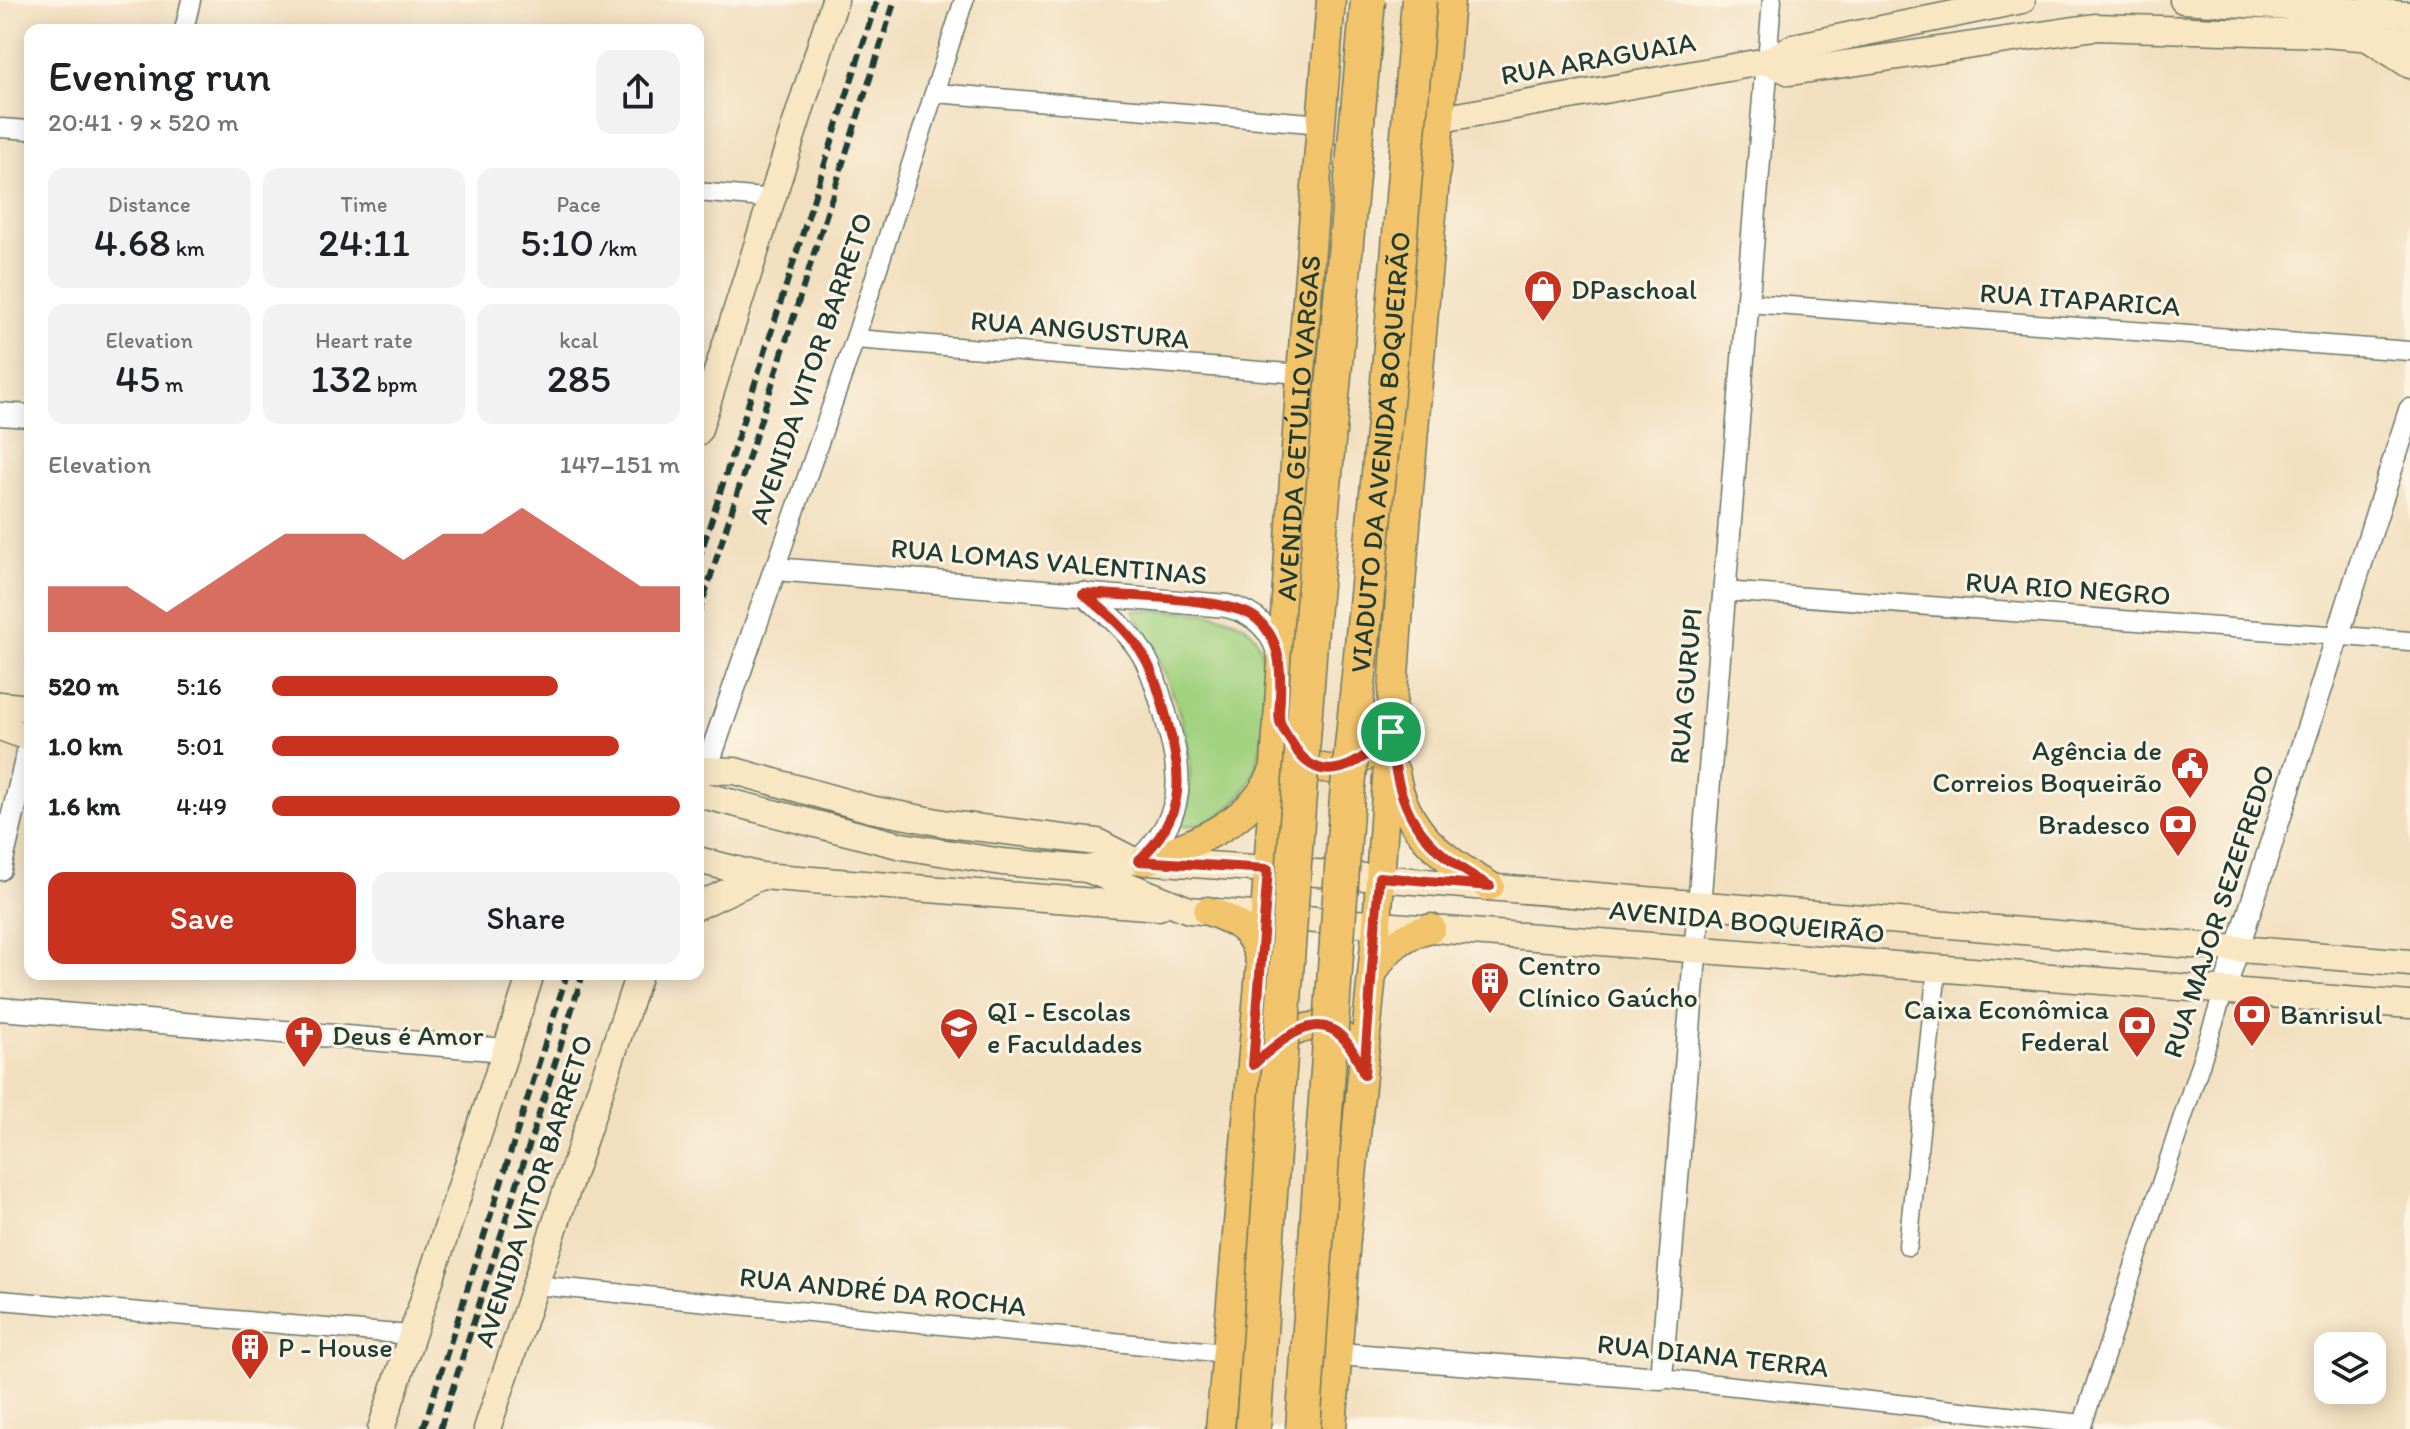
<!DOCTYPE html>
<html lang="en">
<head>
<meta charset="utf-8">
<style>
  :root { --surface:#fff; --page:#f2f2f2; --text:#202124; --muted:#757577; --accent:#c8321e }
  body { margin:0; font-family:Itim,sans-serif; background:var(--page); color:var(--text); height:100vh; display:flex; flex-direction:column; font-size:30px; white-space:nowrap }
  * { box-sizing:border-box; margin:0 }
  p { font-size:26px; color:var(--muted) }
  .icon { flex:none; width:44px; height:44px; fill:none; stroke:currentColor; stroke-width:2; stroke-linecap:round; stroke-linejoin:round }
  .map { position:relative; flex:1; overflow:hidden }
  .sheet { position:absolute; left:24px; top:24px; width:680px; height:956px; display:flex; flex-direction:column; background:var(--surface); border-radius:16px; box-shadow:0 4px 20px #0003 }
  .sheet>* { flex:none }
  .buttons { position:absolute; left:2314px; top:1332px; display:grid; gap:16px }
  .buttons a { display:grid; place-items:center; width:72px; height:72px; border-radius:16px; background:var(--surface); box-shadow:0 4px 20px #0003; font-size:40px }
  .pin { position:absolute; display:grid; place-items:center; width:68px; height:68px; color:#fff; margin:-34px; border:4px solid #fff; border-radius:50%; box-shadow:0 2px 8px #0007 }
  .round { display:grid; place-items:center; flex:none; width:84px; height:84px; border-radius:16px; background:var(--page) }
  .summary { display:flex; align-items:center; justify-content:space-between; height:136px; padding:0 24px }
  h1 { font-size:44px; font-weight:600; line-height:60px }
  .metrics { display:grid; grid-template-columns:repeat(3,1fr); gap:12px; height:136px; padding:8px 24px }
  .metrics div { display:grid; align-content:center; border-radius:16px; background:var(--page); text-align:center }
  .metrics b { font-size:40px; font-weight:600 }
  .metrics small { font-size:22px; font-weight:400 }
  .metrics p { font-size:22px }
  .chart { height:224px; padding:16px 24px }
  .chart p { display:flex; justify-content:space-between }
  .chart svg { width:100%; height:144px; margin-top:8px; fill:var(--accent); opacity:.7 }
  .action { display:flex; gap:16px; margin-top:auto; padding:16px 24px }
  .action a { flex:1; height:92px; border-radius:16px; background:var(--accent); color:#fff; font-size:32px; font-weight:600; line-height:92px; text-align:center }
  .action a+a { background:var(--page); color:var(--text) }
  ul { padding:0 24px; list-style:none; font-size:26px }
  li { display:grid; grid-template-columns:128px 96px 1fr; align-items:center; height:60px }
  li i { height:20px; border-radius:10px; background:var(--accent) }
  .map>svg:first-child { display:block }
</style>
</head>
<body>
<div class="map">
<svg width="2410" height="1429" viewBox="0 0 2410 1429">
  <rect width="100%" height="100%" fill="#fcf5e5"/>
  <filter id="ink" filterUnits="userSpaceOnUse"><feTurbulence type="fractalNoise" baseFrequency=".0125" numOctaves="2"/><feDisplacementMap in="SourceGraphic" scale="16" xChannelSelector="R" yChannelSelector="G"/><feConvolveMatrix kernelMatrix="1 2 1 2 8 2 1 2 1" color-interpolation-filters="sRGB"/></filter>
  <filter id="wash" filterUnits="userSpaceOnUse"><feTurbulence type="fractalNoise" baseFrequency=".006" numOctaves="4" result="noise"/><feDisplacementMap in="SourceGraphic" scale="32" xChannelSelector="R" yChannelSelector="G"/><feGaussianBlur stdDeviation="1.8" result="paint"/><feColorMatrix in="noise" values="0 0 0 0 0 0 0 0 0 0 0 0 0 0 0 0 0 1.4 0 .05"/><feComposite in="paint" operator="in"/></filter>
  <g filter="url(#wash)">
    <rect width="100%" height="100%" fill="#f2dfbf"/>
    <path fill="#a2d280" stroke="#60885a" stroke-width="2" d="M1133,610C1168,612 1210,607 1242,624C1280,645 1266,746 1251,780C1244,795 1223,816 1207,822C1199,826 1186,825 1177,827C1183,807 1191,787 1190,766C1186,712 1158,657 1133,610Z"/>
  </g>
  <g filter="url(#ink)">
    <g fill="none" stroke-linecap="round" stroke-linejoin="round">
      <g stroke="#697665" stroke-width="21">
        <g id="minor">
          <path d="M184,30L191,0"/>
          <path d="M1767,61L1772,0"/>
          <path d="M935,93L1323,124"/>
          <path d="M0,128L30,130"/>
          <path d="M698,192L774,199"/>
          <path d="M1747,303L2410,351"/>
          <path d="M855,339L1301,374"/>
          <path d="M775,569L855,339L964,0"/>
          <path d="M1723,591L2410,641"/>
          <path d="M1908,1246L1937,968"/>
          <path d="M535,1285L1225,1353"/>
          <path d="M0,1300L410,1335"/>
          <path d="M1661,1378L2082,1424"/>
          <path d="M2081,1429L2224,991"/>
        </g>
      </g>
      <g stroke="#697665" stroke-width="25">
        <g id="tertiary">
          <path d="M0,414L30,416"/>
          <path d="M1083,593C1103,610 1125,627 1140,650C1153,669 1158,692 1165,713C1182,774 1189,814 1138,861"/>
          <path d="M711,755L775,569L1227,606C1255,613 1275,631 1280,661"/>
          <path d="M0,869L30,743"/>
          <path d="M2224,991L2410,410"/>
          <path d="M0,1009L505,1050"/>
          <path d="M1338,1354L1661,1378L1767,61"/>
        </g>
      </g>
      <g stroke="#697665" stroke-width="29">
        <g id="secondary">
          <path d="M2183,0L2410,15"/>
          <path d="M2371,40L2410,65"/>
          <path d="M1767,61L1790,72L2095,27L2323,34L2410,41"/>
          <path d="M1441,119L1767,61L1794,47L2022,0"/>
          <path d="M698,432L835,0"/>
          <path d="M0,705L30,708"/>
          <path d="M0,727L30,738"/>
          <path d="M705,770L735,771L870,809L948,824L1097,842L1132,860"/>
          <path d="M698,794L902,846L1002,862L1087,869L1132,860L1268,869L2410,963"/>
          <path d="M698,860L761,876L1159,907"/>
          <path d="M1087,869L1189,910L2410,1005"/>
          <path d="M698,906L761,876"/>
          <path d="M381,1429L531,974"/>
          <path d="M487,1429L639,974"/>
        </g>
      </g>
      <g stroke="#697665" stroke-width="31">
        <g id="primary">
          <path d="M1292,743C1309,774 1341,776 1367,755"/>
          <path d="M1395,772C1404,830 1442,859 1490,886"/>
          <path d="M1145,861C1194,843 1253,823 1274,770"/>
          <path d="M1208,911C1237,921 1254,931 1260,962"/>
          <path d="M1373,973C1386,948 1404,935 1431,928"/>
          <path d="M1270,1049C1293,1027 1323,1016 1348,1042"/>
          <path id="s1" d="M1220,1429L1265,915L1301,374L1331,0"/>
          <path d="M1332,1429L1346,1237L1377,924L1397,633L1450,0"/>
        </g>
      </g>
      <use href="#minor" stroke="#fff" stroke-width="18"/>
      <use href="#tertiary" stroke="#fff" stroke-width="22"/>
      <use href="#secondary" stroke="#f9e7c3" stroke-width="26"/>
      <use href="#primary" stroke="#f1c36a" stroke-width="28"/>
      <g stroke="#1f3d34" stroke-width="6" stroke-dasharray="12 6" stroke-linecap="butt">
        <path d="M698,562L877,0"/>
        <path d="M698,616L895,0"/>
        <path d="M423,1429L567,974"/>
        <path d="M440,1429L583,974"/>
      </g>
      <g stroke="#697665" stroke-width="37" stroke-linecap="butt">
        <g id="motorway-bridge">
          <path d="M1253,1429L1311,629L1368,0"/>
          <path id="s2" d="M1303,1429L1347,797L1388,382L1419,0"/>
        </g>
      </g>
      <use href="#motorway-bridge" stroke="#f1c36a" stroke-width="34"/>
    </g>
  </g>
  <g fill="none" stroke-linecap="round" stroke-linejoin="round" filter="url(#ink)">
    <g stroke="#fff" stroke-width="16">
      <path id="route" d="M1083,593C1120,596 1232,597 1257,619C1281,640 1281,668 1280,698C1280,705 1278,715 1280,722C1282,729 1288,737 1292,743C1320,793 1363,763 1391,732C1397,814 1419,846 1490,886L1379,877L1364,1075C1336,999 1298,1024 1253,1065L1268,869L1138,861C1189,814 1182,774 1165,713C1159,692 1153,669 1140,650C1125,627 1103,610 1083,593Z"/>
    </g>
    <use href="#route" stroke="#c8321e" stroke-width="10"/>
  </g>
  <defs>
    <g id="shop-pin" transform="scale(2)"><path d="M0 17L-7.5 6A9.5 9.5 0 1 1 7.5 6Z" fill="#c8321e" stroke="#fcf5e5"/><path d="M-5-2.5h2.3a2.7 3.5 0 0 1 5.4 0H5L5.5 6h-11ZM-1.5-2.5h3a1.5 2.3 0 0 0-3 0Z" fill="#fff"/></g>
    <g id="civic-pin" transform="scale(2)"><path d="M0 17L-7.5 6A9.5 9.5 0 1 1 7.5 6Z" fill="#c8321e" stroke="#fcf5e5"/><path d="M-.6-6.5H3V-4.5H.6V-3L4-1V1h2V6H-6V1h2V-1L-.6-3ZM-1.2 2.5V6h2.4V2.5Z" fill="#fff"/></g>
    <g id="bank-pin" transform="scale(2)"><path d="M0 17L-7.5 6A9.5 9.5 0 1 1 7.5 6Z" fill="#c8321e" stroke="#fcf5e5"/><path d="M-6-4H6V4H-6ZM0-2.3a2.3 2.3 0 1 0 0 4.6a2.3 2.3 0 1 0 0-4.6Z" fill="#fff"/></g>
    <g id="building-pin" transform="scale(2)"><path d="M0 17L-7.5 6A9.5 9.5 0 1 1 7.5 6Z" fill="#c8321e" stroke="#fcf5e5"/><path d="M-4-6H4V6H1V3H-1V6H-4ZM-2.5-4.3h1.7v1.8h-1.7ZM.8-4.3h1.7v1.8H.8ZM-2.5-1h1.7V.8h-1.7ZM.8-1h1.7V.8H.8Z" fill="#fff"/></g>
    <g id="school-pin" transform="scale(2)"><path d="M0 17L-7.5 6A9.5 9.5 0 1 1 7.5 6Z" fill="#c8321e" stroke="#fcf5e5"/><path d="M0-5L7-2L0 1L-7-2ZM-4 1L0 2.5L4 1V4Q0 6-4 4Z" fill="#fff"/></g>
    <g id="church-pin" transform="scale(2)"><path d="M0 17L-7.5 6A9.5 9.5 0 1 1 7.5 6Z" fill="#c8321e" stroke="#fcf5e5"/><path d="M-1.2-6h2.4v3.5h3.3v2.4h-3.3V6h-2.4V-.1h-3.3v-2.4h3.3Z" fill="#fff"/></g>
  </defs>
  <g fill-rule="evenodd">
    <use href="#shop-pin" x="1543" y="289"/>
    <use href="#civic-pin" x="2190" y="766"/>
    <use href="#bank-pin" x="2178" y="824"/>
    <use href="#building-pin" x="1490" y="981"/>
    <use href="#bank-pin" x="2252" y="1014"/>
    <use href="#bank-pin" x="2137" y="1025"/>
    <use href="#school-pin" x="959" y="1027"/>
    <use href="#church-pin" x="304" y="1035"/>
    <use href="#building-pin" x="250" y="1347"/>
  </g>
  <g text-anchor="middle" dominant-baseline="central" stroke-width="6" stroke-linejoin="round" paint-order="stroke">
    <g font-size="28" fill="#1f3d34" stroke="#fcf5e5">
      <text transform="translate(1598 58) rotate(-10)">RUA ARAGUAIA</text>
      <text transform="translate(2080 299) rotate(4)">RUA ITAPARICA</text>
      <text transform="translate(1080 329) rotate(5)">RUA ANGUSTURA</text>
      <text transform="translate(810 368) rotate(-71)">AVENIDA VITOR BARRETO</text>
      <text stroke="none"><textPath href="#s1" startOffset="1004">AVENIDA GETÚLIO VARGAS</textPath></text>
      <text stroke="none"><textPath href="#s2" startOffset="980">VIADUTO DA AVENIDA BOQUEIRÃO</textPath></text>
      <text transform="translate(1049 561) rotate(5)">RUA LOMAS VALENTINAS</text>
      <text transform="translate(2068 588) rotate(4)">RUA RIO NEGRO</text>
      <text transform="translate(1685 686) rotate(-85)">RUA GURUPI</text>
      <text transform="translate(2218 911) rotate(-72)">RUA MAJOR SEZEFREDO</text>
      <text transform="translate(1747 921) rotate(5)">AVENIDA BOQUEIRÃO</text>
      <text transform="translate(533 1191) rotate(-72)">AVENIDA VITOR BARRETO</text>
      <text transform="translate(883 1291) rotate(6)">RUA ANDRÉ DA ROCHA</text>
      <text transform="translate(1713 1355) rotate(6)">RUA DIANA TERRA</text>
    </g>
    <g font-size="28" fill="#1f3d34" stroke="#fcf5e5" text-anchor="start">
      <text x="1571" y="289">DPaschoal</text>
      <text x="2162" y="750" text-anchor="end">Agência de<tspan x="2162" dy="32">Correios Boqueirão</tspan></text>
      <text x="2150" y="824" text-anchor="end">Bradesco</text>
      <text x="1518" y="965">Centro<tspan x="1518" dy="32">Clínico Gaúcho</tspan></text>
      <text x="2109" y="1009" text-anchor="end">Caixa Econômica<tspan x="2109" dy="32">Federal</tspan></text>
      <text x="987" y="1011">QI - Escolas<tspan x="987" dy="32">e Faculdades</tspan></text>
      <text x="2280" y="1014">Banrisul</text>
      <text x="332" y="1035">Deus é Amor</text>
      <text x="278" y="1347">P - House</text>
    </g>
  </g>
</svg>
<div class="buttons">
<a><svg class="icon" aria-label="layers" viewBox="0 0 24 24"><path d="M12 4l9 5-9 5-9-5zM3 14l9 5 9-5"/></svg></a>
</div>
<div class="pin" style="left:1391px;top:732px;background:#1e9e55"><svg class="icon" aria-label="arrive" viewBox="0 0 24 24"><path d="M6 21V4h12l-3 4 3 4H6"/></svg></div>
<section class="sheet">
<div class="summary"><div><h1>Evening run</h1><p>20:41 · 9 × 520 m</p></div><a class="round"><svg class="icon" aria-label="share" viewBox="0 0 24 24"><path d="M12 15V3M7 8l5-5 5 5M5 13v7h14v-7"/></svg></a></div>
<div class="metrics">
<div><p>Distance</p><b>4.68<small> km</small></b></div>
<div><p>Time</p><b>24:11</b></div>
<div><p>Pace</p><b>5:10<small> /km</small></b></div>
</div>
<div class="metrics">
<div><p>Elevation</p><b>45<small> m</small></b></div>
<div><p>Heart rate</p><b>132<small> bpm</small></b></div>
<div><p>kcal</p><b>285</b></div>
</div>
<div class="chart"><p><span>Elevation</span>147–151 m</p>
<svg viewBox="0 0 160 44" preserveAspectRatio="none"><path d="M0 44V30L10 30L20 30L30 38L40 30L50 22L60 14L70 14L80 14L90 22L100 14L110 14L120 6L130 14L140 22L150 30L160 30V44z"/></svg>
</div>
<ul>
<li><b>520 m</b>5:16<i style="width:70%"></i></li>
<li><b>1.0 km</b>5:01<i style="width:85%"></i></li>
<li><b>1.6 km</b>4:49<i style="width:100%"></i></li>
</ul>
<div class="action"><a>Save</a><a>Share</a></div>
</section>
</div>
</body>
</html>
